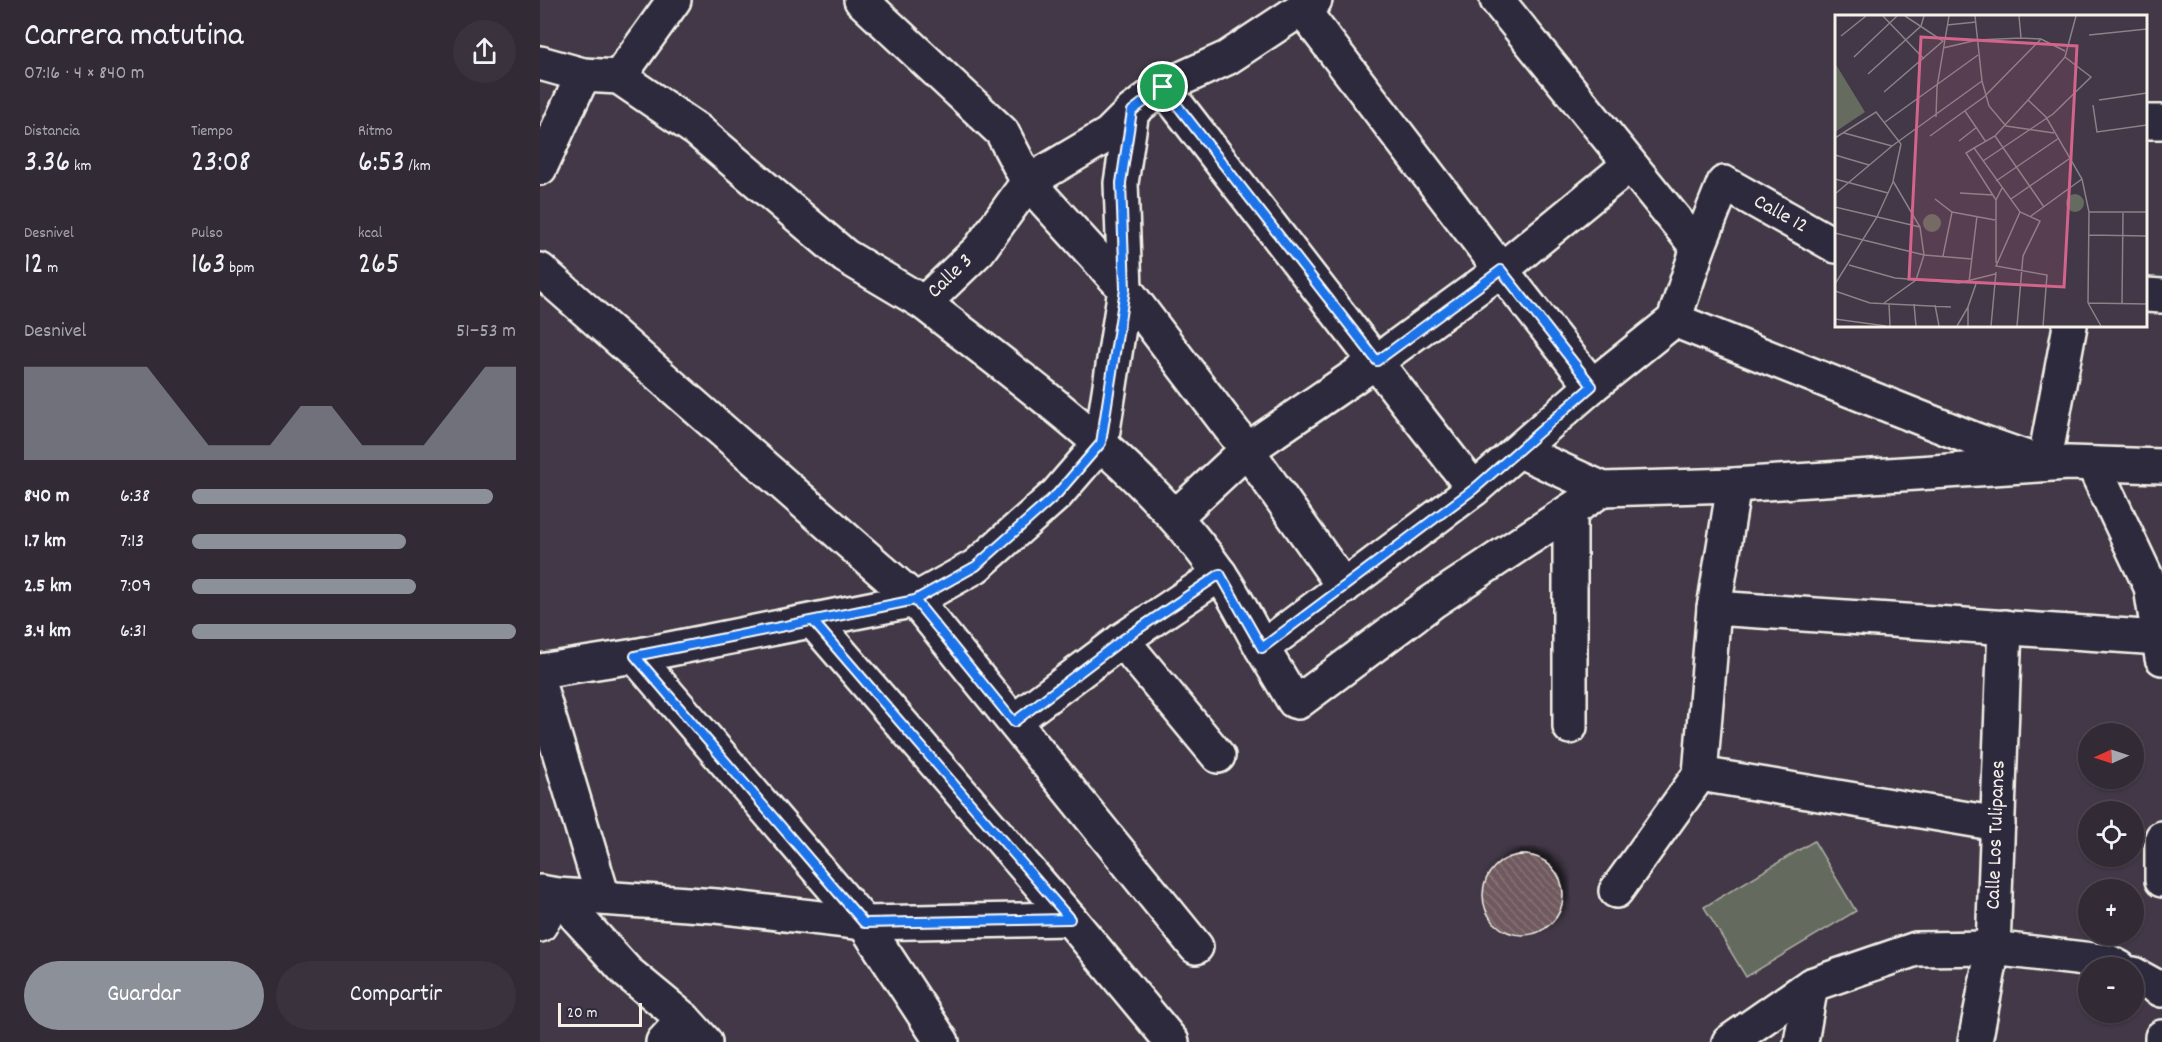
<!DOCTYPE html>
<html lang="es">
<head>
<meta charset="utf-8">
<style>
  :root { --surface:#322a35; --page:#3a323d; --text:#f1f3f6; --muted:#a8a7ad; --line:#4d4650; --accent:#8c9099 }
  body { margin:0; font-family:Dekko,sans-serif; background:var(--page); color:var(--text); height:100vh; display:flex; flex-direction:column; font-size:22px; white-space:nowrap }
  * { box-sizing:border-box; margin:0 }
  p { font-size:20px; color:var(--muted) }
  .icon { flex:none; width:33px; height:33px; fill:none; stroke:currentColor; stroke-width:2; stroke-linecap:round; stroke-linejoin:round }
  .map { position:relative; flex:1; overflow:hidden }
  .sheet { display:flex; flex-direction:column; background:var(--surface); width:540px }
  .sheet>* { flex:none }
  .needle { width:39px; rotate:267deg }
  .tools { position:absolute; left:1538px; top:723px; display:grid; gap:12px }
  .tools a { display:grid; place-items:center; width:66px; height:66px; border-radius:50%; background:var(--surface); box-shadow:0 2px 4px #0004,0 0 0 2px var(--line); font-size:30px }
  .scale { position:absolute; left:18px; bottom:15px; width:84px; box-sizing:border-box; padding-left:6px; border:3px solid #f4f1e8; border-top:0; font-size:16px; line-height:21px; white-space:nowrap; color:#f4f1e8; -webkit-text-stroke:4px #2f2a3d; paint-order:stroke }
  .pin { position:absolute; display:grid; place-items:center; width:51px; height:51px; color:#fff; margin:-26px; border:3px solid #fff; border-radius:50%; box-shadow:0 2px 6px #0007 }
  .round { display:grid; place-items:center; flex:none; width:63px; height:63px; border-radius:32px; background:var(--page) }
  .headline { display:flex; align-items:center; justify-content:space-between; height:102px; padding:0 24px }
  h1 { font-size:33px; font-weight:600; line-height:45px }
  .metrics { display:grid; grid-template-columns:repeat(3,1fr); gap:9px; height:102px; padding:6px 24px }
  .metrics div { display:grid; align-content:center }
  .metrics b { font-size:30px; font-weight:600 }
  .metrics small { font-size:16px; font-weight:400 }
  .metrics p { font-size:16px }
  .chart { height:168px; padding:12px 24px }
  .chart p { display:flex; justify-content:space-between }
  .chart svg { width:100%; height:108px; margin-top:6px; fill:var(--accent); opacity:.7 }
  .action { display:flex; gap:12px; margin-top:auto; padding:12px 24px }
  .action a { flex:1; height:69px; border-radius:36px; background:var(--accent); color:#fff; font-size:24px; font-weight:600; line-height:69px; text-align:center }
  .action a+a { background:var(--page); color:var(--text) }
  ul { padding:0 24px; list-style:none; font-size:20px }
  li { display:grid; grid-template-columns:96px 72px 1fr; align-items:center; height:45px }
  li i { height:15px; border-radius:8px; background:var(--accent) }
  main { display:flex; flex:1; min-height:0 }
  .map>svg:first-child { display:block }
</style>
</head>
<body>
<main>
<section class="sheet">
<div class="headline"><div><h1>Carrera matutina</h1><p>07:16 · 4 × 840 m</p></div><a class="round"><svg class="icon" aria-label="share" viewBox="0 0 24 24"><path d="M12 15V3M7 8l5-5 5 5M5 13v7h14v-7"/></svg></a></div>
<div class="metrics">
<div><p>Distancia</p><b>3.36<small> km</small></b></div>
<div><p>Tiempo</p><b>23:08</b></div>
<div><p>Ritmo</p><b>6:53<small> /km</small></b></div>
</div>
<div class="metrics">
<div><p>Desnivel</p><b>12<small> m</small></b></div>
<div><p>Pulso</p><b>163<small> bpm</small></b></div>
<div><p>kcal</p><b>265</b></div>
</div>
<div class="chart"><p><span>Desnivel</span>51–53 m</p>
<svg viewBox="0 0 160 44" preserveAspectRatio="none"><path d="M0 44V6L10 6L20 6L30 6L40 6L50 22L60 38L70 38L80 38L90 22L100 22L110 38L120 38L130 38L140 22L150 6L160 6V44z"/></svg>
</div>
<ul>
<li><b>840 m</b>6:38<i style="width:93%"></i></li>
<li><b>1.7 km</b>7:13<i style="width:66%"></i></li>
<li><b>2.5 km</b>7:09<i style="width:69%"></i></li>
<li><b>3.4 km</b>6:31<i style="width:100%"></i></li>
</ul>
<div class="action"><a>Guardar</a><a>Compartir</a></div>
</section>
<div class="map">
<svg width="1622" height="1042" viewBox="0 0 1622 1042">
  <defs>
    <pattern id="building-back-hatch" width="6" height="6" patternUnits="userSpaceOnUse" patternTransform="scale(1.5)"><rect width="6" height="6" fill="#705a5f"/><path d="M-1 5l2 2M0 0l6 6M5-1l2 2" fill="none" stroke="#857276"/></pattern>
    <filter id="shadow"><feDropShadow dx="5.5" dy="-5.5" stdDeviation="3" flood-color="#0009"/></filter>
  </defs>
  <rect width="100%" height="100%" fill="#423847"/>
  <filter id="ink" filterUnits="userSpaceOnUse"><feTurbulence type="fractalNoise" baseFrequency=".0167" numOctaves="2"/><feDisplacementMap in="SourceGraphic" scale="12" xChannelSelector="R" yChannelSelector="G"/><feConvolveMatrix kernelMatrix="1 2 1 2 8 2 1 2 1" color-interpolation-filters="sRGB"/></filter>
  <g filter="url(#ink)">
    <path fill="#656b5e" stroke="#acaea3" stroke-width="1.5" d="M1274,841L1316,911L1206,977L1164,907Z"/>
    <circle fill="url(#building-back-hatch)" stroke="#f4f1e8" stroke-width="1.5" filter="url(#shadow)" cx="983" cy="895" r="40"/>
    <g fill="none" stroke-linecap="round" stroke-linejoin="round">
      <g stroke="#f4f1e8" stroke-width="38">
        <g id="minor">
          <path d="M321,0L462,132L488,182L585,289L707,450L804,587"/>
          <path d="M957,0L1158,248"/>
          <path d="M762,9L961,270L1052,386"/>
          <path d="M0,63L43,75L79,77L157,130L305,256L384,303L439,250L488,182L569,134L592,111L623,87L687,58L775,0"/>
          <path d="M79,77L134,0"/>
          <path d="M623,87L934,489"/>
          <path d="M1606,122H1622"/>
          <path d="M0,168L43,75"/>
          <path d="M0,270L375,600L656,947"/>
          <path d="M1606,295L1622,296"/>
          <path d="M384,303C488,385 602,463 679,573C695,596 708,623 722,648L934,489L1052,386L1134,320L1158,248L1184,183L1296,246"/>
          <path d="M1134,320L1436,440L1504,464L1530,326"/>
          <path d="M980,451L1063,489L1194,485L1529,463L1622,466"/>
          <path d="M1553,464L1611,587L1622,658"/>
          <path d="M1030,511V727"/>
          <path d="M635,517L707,450L837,361L961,270L1089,165"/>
          <path d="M1174,608L1619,638"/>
          <path d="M273,621L530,919L632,1042"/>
          <path d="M582,640L678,756"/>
          <path d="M722,648L754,701L758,702L892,602L1063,489"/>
          <path d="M95,656L324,923L402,1042"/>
          <path d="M0,671L95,656L375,600L436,566L517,494L561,443L585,289L581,183L592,111"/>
          <path d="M0,688L63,897"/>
          <path d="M474,721L582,640L680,574"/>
          <path d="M1160,774L1458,824"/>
          <path d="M1622,838V880"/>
          <path d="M1076,891L1160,774L1174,608L1194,485"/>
          <path d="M0,892L17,895L176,906L324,923L530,919"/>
          <path d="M0,925L17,895L87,972L144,1019L165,1042"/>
          <path d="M1593,974L1622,990"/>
          <path d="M123,1042L144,1019"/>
          <path d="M1189,1042L1271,985L1376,949L1453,948L1569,962L1580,968"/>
          <path d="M1261,1042L1271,985"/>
          <path d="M1435,1042L1453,948L1465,627"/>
          <path d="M1622,1042V1037"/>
        </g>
      </g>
      <use href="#minor" stroke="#2f2a3d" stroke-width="33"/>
    </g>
  </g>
  <g fill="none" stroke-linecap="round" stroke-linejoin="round" filter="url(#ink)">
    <g stroke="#fff" stroke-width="12">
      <path id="route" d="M623,87L592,111L581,183L585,289L561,443L517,494L436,566L375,600L95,656L324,923L530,919L273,621L375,600L474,722L582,640L680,574L722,648L934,489L1052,386L961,270L837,361L623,87"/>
    </g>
    <use href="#route" stroke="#1a73e8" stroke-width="8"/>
  </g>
  <g text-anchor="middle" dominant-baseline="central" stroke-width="4.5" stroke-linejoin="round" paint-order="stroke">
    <g font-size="21" fill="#f4f1e8" stroke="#2f2a3d">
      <text transform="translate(1240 215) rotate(29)">Calle 12</text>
      <text transform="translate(411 277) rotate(-44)">Calle 3</text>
      <text transform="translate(1457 835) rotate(-88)">Calle Los Tulipanes</text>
    </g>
  </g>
  <g transform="translate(1295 15)">
    <rect width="312" height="312" fill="#423847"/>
    <path d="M0,48L30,97L0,117Z" fill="#656b5e"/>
    <path d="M231 188a9 9 0 1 1 18 0a9 9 0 1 1-18 0ZM88 208a9 9 0 1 1 18 0a9 9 0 1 1-18 0Z" fill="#656b5e"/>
    <path fill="none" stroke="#898287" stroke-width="1.5" d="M48,1L89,44M140,1L147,66L154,91L171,111L219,118M184,1L186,23M241,1L230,42L193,85L211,102L247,164L254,197L253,288M112,10L141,7M254,20L312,14M6,21L31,1M108,33L142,25L186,23L206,24L230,36M19,42L62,1M33,59L86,11L89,1M49,77L108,26L70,1M264,85L312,78M258,90L262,117L312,110M130,96L151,127M101,102L102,72L114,1M50,107L143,40M9,118L57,131M95,121L149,82L206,24M160,121L209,192M0,123L41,97L66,129M124,126L142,112M139,133L131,138L161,185M0,140L34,150M148,146L218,99L256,62L230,42M0,164L53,178M161,166L224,123M125,178L158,180M0,179L57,131L147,66M100,184L117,197L160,205M176,184L234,144M0,192L85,212M185,197L161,251L212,260L208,311M254,197H312M196,201L247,164M0,218L89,240L137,244M254,220L312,221M108,241L117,197M161,248V185L167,173M14,250L60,263L124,268L160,259M134,267L142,201M0,269L42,202L58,167M0,276L35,288L116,292M49,288L81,265L89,240L85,212L58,166L66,129M253,288L312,289M253,288L266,311M54,289L55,311M79,289L81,311M287,289L288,198M100,290L104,311M0,304L51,311M122,311L133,292M133,311V292L142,266M156,311L161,257M182,311L188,241L205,206L185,197L139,133L160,121L193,85"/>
    <path fill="#d4648c" fill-opacity="0.15" stroke="#d4648c" stroke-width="3" d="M86,22L242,31L229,272L74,264Z"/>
    <rect width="312" height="312" fill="none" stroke="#f4f1e8" stroke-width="3"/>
  </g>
</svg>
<div class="tools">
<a><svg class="needle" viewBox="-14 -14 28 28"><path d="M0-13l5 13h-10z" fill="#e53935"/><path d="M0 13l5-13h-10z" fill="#a8a7ad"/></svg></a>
<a><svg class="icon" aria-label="locate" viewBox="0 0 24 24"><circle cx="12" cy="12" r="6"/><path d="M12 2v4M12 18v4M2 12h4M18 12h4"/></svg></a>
<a>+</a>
<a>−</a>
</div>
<div class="scale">20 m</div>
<div class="pin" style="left:623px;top:87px;background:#1e9e55"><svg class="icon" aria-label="arrive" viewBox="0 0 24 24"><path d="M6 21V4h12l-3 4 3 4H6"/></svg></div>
</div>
</main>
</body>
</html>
